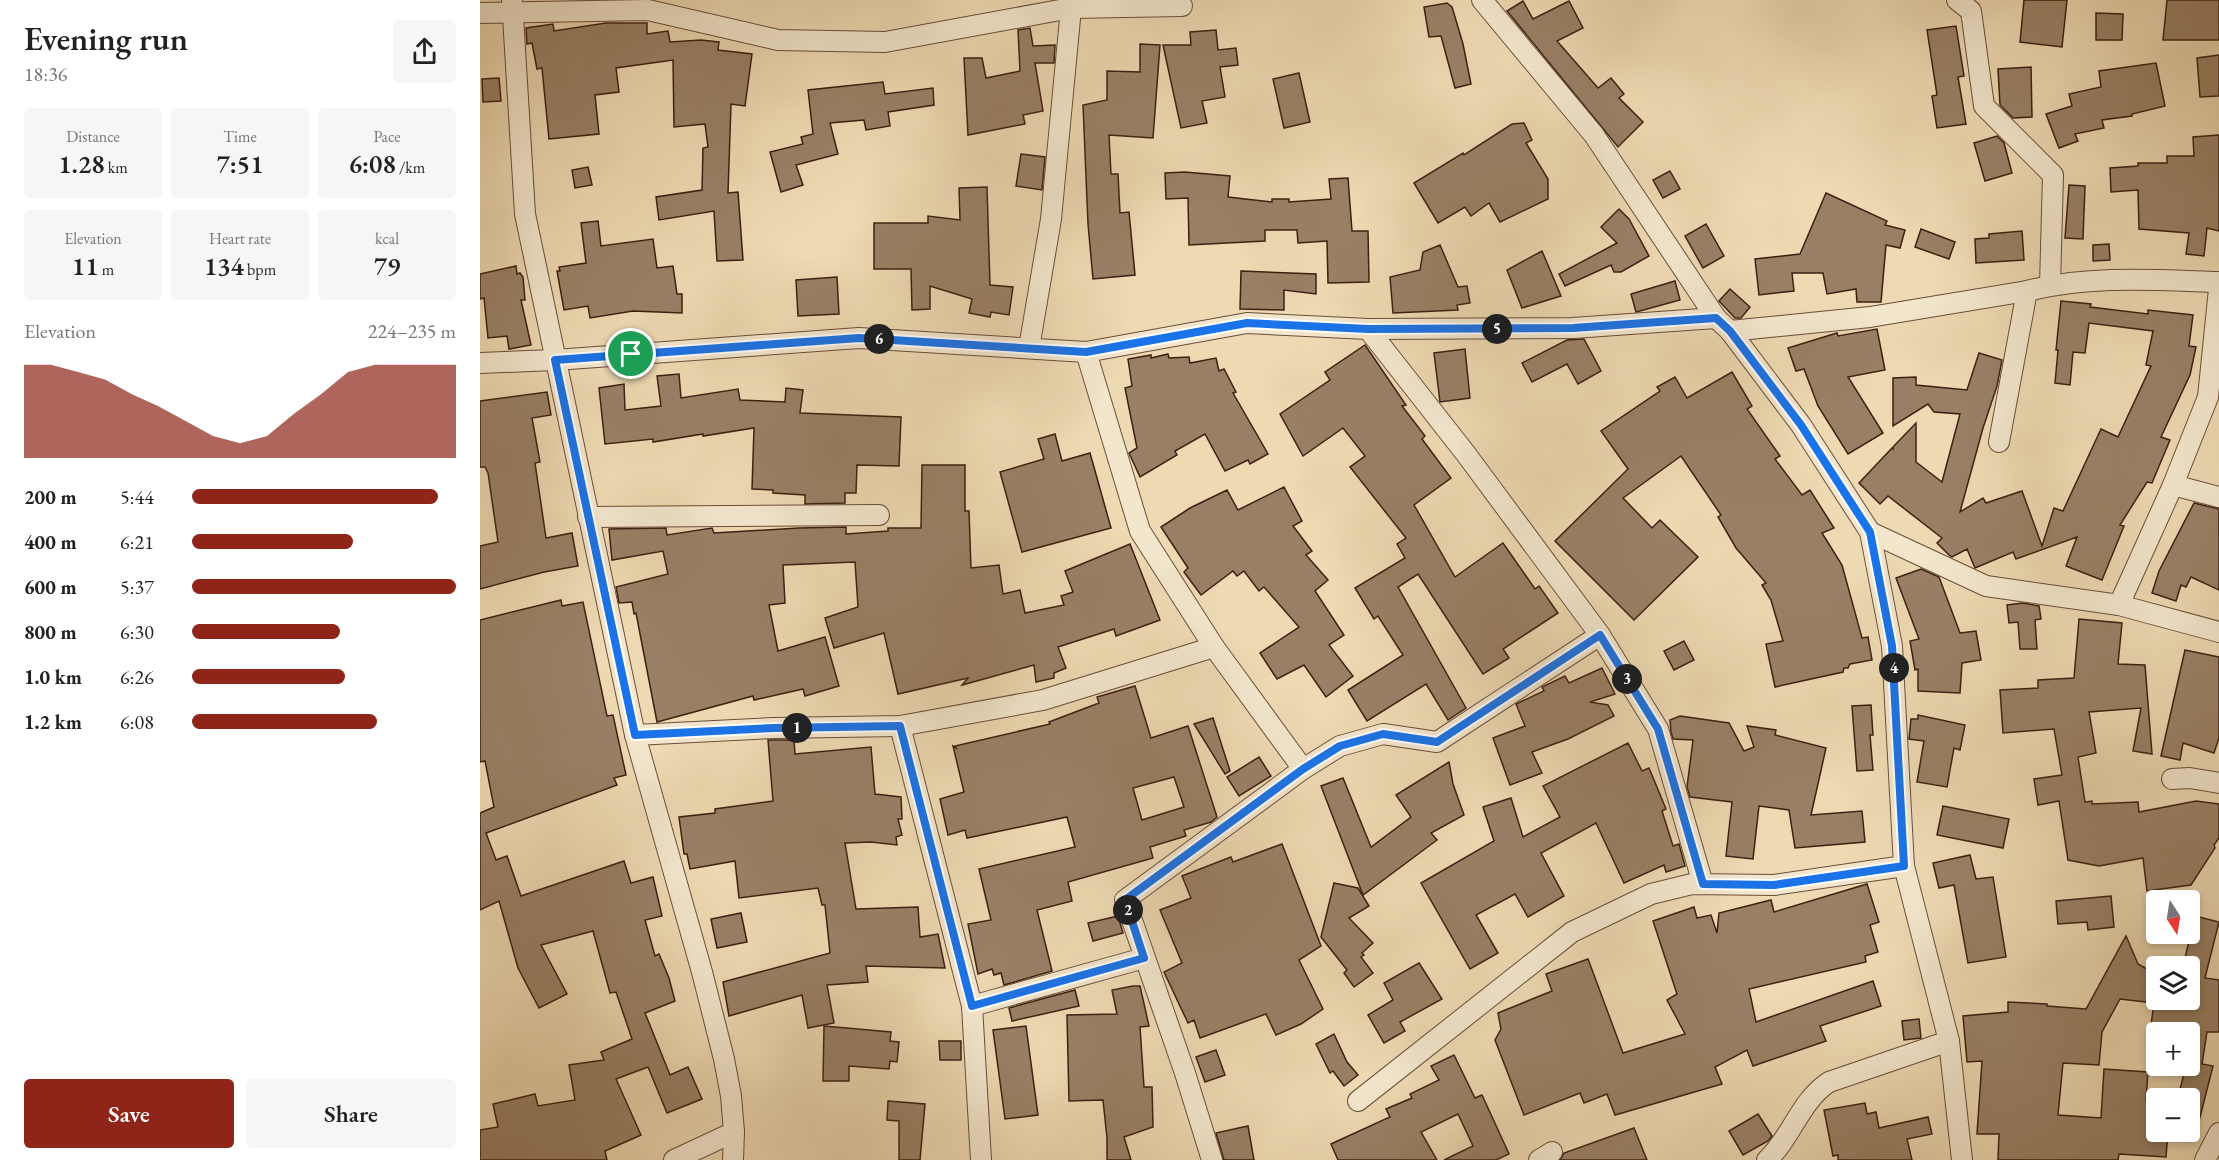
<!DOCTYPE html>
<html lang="en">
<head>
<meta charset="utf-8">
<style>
  :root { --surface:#fff; --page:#f6f6f6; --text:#202124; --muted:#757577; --accent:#8f2418 }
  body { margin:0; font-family:"EB Garamond",serif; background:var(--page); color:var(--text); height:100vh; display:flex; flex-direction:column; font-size:22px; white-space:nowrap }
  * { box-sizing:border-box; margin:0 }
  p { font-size:20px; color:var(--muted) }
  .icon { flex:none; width:33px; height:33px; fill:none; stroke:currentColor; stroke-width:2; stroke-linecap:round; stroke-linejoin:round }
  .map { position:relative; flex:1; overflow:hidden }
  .side { display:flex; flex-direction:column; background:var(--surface); width:480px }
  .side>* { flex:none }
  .needle { width:39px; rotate:168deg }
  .controls { position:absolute; left:1666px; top:890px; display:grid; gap:12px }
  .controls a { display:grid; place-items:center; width:54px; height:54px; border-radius:6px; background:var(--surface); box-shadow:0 3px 9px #0003; font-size:30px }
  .pin { position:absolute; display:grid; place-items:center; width:51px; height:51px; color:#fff; margin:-26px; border:3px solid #fff; border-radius:50%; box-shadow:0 2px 6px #0007 }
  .km { position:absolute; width:30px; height:30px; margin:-15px; border-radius:50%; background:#222; color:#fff; font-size:16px; line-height:30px; text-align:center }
  .round { display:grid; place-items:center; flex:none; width:63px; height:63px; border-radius:6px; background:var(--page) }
  .overview { display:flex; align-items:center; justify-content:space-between; height:102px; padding:0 24px }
  h1 { font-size:33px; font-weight:600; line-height:45px }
  .metrics { display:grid; grid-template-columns:repeat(3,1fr); gap:9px; height:102px; padding:6px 24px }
  .metrics div { display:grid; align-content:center; border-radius:6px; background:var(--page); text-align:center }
  .metrics b { font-size:26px; font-weight:600 }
  .metrics small { font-size:16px; font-weight:400 }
  .metrics p { font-size:16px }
  .chart { height:168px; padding:12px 24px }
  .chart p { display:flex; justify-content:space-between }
  .chart svg { width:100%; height:108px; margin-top:6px; fill:var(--accent); opacity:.7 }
  .action { display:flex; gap:12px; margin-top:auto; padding:12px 24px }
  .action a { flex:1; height:69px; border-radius:6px; background:var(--accent); color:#fff; font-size:24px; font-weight:600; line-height:69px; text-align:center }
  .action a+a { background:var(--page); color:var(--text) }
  ul { padding:0 24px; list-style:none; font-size:20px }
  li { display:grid; grid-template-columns:96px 72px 1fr; align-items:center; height:45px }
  li i { height:15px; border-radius:8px; background:var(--accent) }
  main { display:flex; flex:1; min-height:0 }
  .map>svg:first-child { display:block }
</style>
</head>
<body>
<main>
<section class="side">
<div class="overview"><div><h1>Evening run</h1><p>18:36</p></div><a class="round"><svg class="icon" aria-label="share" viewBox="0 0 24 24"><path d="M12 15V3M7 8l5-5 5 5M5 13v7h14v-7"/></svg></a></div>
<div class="metrics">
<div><p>Distance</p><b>1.28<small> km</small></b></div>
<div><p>Time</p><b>7:51</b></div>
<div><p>Pace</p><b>6:08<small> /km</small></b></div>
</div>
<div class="metrics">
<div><p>Elevation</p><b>11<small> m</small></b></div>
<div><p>Heart rate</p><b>134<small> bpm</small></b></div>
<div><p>kcal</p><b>79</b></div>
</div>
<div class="chart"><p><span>Elevation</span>224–235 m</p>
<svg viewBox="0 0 160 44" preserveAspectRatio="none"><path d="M0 44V6L10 6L20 9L30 12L40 18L50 23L60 29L70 35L80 38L90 35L100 26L110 18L120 9L130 6L140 6L150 6L160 6V44z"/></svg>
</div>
<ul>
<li><b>200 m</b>5:44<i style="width:93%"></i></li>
<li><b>400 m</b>6:21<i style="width:61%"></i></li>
<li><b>600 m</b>5:37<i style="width:100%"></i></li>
<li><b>800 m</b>6:30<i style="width:56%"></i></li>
<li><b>1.0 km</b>6:26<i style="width:58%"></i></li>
<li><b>1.2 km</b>6:08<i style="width:70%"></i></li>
</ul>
<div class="action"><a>Save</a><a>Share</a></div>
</section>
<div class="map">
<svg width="1739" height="1160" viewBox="0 0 1739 1160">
  <rect width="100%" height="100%" fill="#edd9b2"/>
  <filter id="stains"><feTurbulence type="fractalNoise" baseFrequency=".00333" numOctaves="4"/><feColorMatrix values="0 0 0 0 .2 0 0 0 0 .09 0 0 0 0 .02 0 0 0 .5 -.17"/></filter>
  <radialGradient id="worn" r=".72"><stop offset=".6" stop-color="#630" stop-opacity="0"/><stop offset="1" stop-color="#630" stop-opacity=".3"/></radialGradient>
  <g fill="#998065" stroke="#3e1f12" stroke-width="1.5" fill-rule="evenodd">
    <path d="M1544,0H1587L1582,47L1540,42Z"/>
    <path d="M1687,0H1739V40H1683Z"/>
    <path d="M1043,1L1053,19L1089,1L1103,28L1077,41L1118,88L1131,78L1144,94L1139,98L1163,122L1138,147L1027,11Z"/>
    <path d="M967,3L972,7L983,44L991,84L975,88L961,36L949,37L944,7Z"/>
    <path d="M1616,13L1643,14L1642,40H1616Z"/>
    <path d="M126,23H167V34L188,31L190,42L221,40L239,42L238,50L272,54L265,106L251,104L248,193L258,192L263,260L237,261L234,211L179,220L176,197L222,190L223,148L228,147L225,124L194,127L193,60L136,68L139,92L115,95L119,134L69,139L62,68L57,69L52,43L47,44L46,28L73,24L74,31Z"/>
    <path d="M1476,26L1484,76L1478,77L1486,124L1457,128L1452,96L1457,95L1447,30Z"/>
    <path d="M550,28L553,46L575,45L574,63H555L563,111L543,115L545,124L488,135L484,58H502L506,78L540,71L538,30Z"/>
    <path d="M736,30L738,50L756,48L758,65L740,67L745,97L722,101L727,123L701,128L683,45H711L710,32Z"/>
    <path d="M660,44L680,45L673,138L629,135L631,174H638L640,213L649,212L655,275L613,279L608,224L603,105L627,100V71L660,72Z"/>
    <path d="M1739,55V96L1720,97L1717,58Z"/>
    <path d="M1676,63L1685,106L1652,114V116L1622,120L1624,128L1595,134L1598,141L1579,148L1566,114L1592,106L1589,94L1621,87L1619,71Z"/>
    <path d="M1551,67L1552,117L1533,118L1520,105L1518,69Z"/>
    <path d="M819,73L830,122L804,128L793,79Z"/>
    <path d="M19,78L21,101L3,102L2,79Z"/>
    <path d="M403,82L405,94L453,88L454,105L408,112L410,126L386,130L384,120L350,123L358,154L316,165L323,185L301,192L290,152L323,144L321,137L333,134L328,90Z"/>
    <path d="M1044,123L1052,140L1046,143L1068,179V199L1020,222L1009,203L991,216L985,207L958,223L934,183L983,153L984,155L1032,124Z"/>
    <path d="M1739,135V231L1727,228L1724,256L1706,254L1709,233L1659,229L1658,190L1631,192L1630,168L1658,166V163H1687V156H1714L1713,137Z"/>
    <path d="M1517,136L1524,143L1532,173L1505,181L1494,143Z"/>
    <path d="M541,154L565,157L562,190L536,186Z"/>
    <path d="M108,167L112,185L95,188L92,170Z"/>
    <path d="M1190,171L1200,189L1183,198L1173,180Z"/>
    <path d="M705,172L750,176L748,197L792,202V199H809V202L851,199L849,179L868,178L872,231H888L889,282L848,283L847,241L818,243L817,230H785V241L709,245L708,198L686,199L685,173Z"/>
    <path d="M1589,185L1605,186L1603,239L1585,238Z"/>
    <path d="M507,187L510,285L533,287L529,315L511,312L510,317L489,313L492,299L450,286V309L432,310L431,269H394V223H448V216L480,220L479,188Z"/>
    <path d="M1346,193L1407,221L1405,225L1425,230L1420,248L1406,245L1401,302H1377L1376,289L1347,294L1343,273H1312L1314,291L1279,295L1275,259L1320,254Z"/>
    <path d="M1139,209L1149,219L1169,256L1141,272H1134L1131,265L1085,286L1079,274L1137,243L1121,227Z"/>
    <path d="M118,221L121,246L173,239L177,268L193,266L197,294H202V313L153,311L110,318L108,306L84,310L77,271H80L79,267L106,263L101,223Z"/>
    <path d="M1226,224L1244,256L1223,268L1205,236Z"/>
    <path d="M1441,229L1475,242L1469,259L1435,247Z"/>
    <path d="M1542,231L1544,260L1496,263L1495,239L1509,238V234Z"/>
    <path d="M1629,244L1630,260L1613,261V245Z"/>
    <path d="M960,245L978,287L987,286L990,303L977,305L978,310L913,313L910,277L940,270L943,252Z"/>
    <path d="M1062,251L1081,296L1042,308L1027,270Z"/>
    <path d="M36,266L37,274L40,273L43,277L45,300H41L51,345L29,349L27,336L8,338L4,298L0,299V274Z"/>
    <path d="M761,271L836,274V294L804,290V310L760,309Z"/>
    <path d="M357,277L359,314L318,316L316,280Z"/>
    <path d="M1195,281L1200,300L1156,312L1151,294Z"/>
    <path d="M1250,289L1270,307L1261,318H1255L1239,301Z"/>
    <path d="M1581,301L1611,304L1610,307L1668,314V310L1713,315L1709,346L1716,347L1710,375L1681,437L1690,440L1672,483L1667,482L1640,525L1644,526L1622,580L1586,566L1597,537L1536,559L1533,552L1495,568L1487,549L1472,557L1470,556L1457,543L1462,538L1408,496L1400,504L1379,483L1412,448L1413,449V447L1436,423V462L1462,482L1480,414L1454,412L1448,404L1413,426V378L1436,377V385L1487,390L1499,353L1522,360L1517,386L1503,428L1480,512L1503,498L1506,503L1542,491L1562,546L1574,508L1583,511L1621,429L1638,437L1671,366L1666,365L1673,331L1609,323L1605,353L1593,352L1590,385L1575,383L1578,350H1576Z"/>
    <path d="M1397,329L1405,370L1368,377L1403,433L1368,454L1338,406L1324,369L1316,371L1308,348L1357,333L1358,336Z"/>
    <path d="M1104,339L1121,371L1098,384L1087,364L1052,382L1042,363L1087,340Z"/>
    <path d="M885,345L926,405L922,406L945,436L942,439L971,478L934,505L975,577L1023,543L1055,589L1059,586L1078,613L1023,649L1029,658L1003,674L938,574L918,587L986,708L968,720L946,684L887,721L868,690L923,655L898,616L894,619L875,588L925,558L917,544L926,538L870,467L885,456L863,428L823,456L800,414L850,380L845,372Z"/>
    <path d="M985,349L990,398L960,402L954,353Z"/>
    <path d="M688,354L689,358L709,357L710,363L736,358L739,371L744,369L756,392L753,393L788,454L770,464L768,460L745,471L725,434L695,451L697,455L660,477L649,453L657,448L645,388L652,386L648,359L671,355V358Z"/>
    <path d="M1252,372L1272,406L1267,409L1300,456L1295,459L1322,495L1330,490L1354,528L1342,533L1362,565L1382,638L1388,637L1392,660L1370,664L1368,668H1364L1363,672L1295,687L1286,644L1303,641L1291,600L1282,585L1286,583L1256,548L1238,517L1241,515L1201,456L1143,498L1172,528L1180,520L1218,557L1154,620L1075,541L1148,469L1121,431L1180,391L1177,387L1195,377L1207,398Z"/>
    <path d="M199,374L201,398L258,389L260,400L305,402L306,388L323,390L320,413L421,417L419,466L377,465L376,493H365V503L325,504V495L293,493V490L272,489L274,428L223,436V434L173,442V439L125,444L119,388L144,384L145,410L181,406L177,376Z"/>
    <path d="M67,392L71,415L52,418L60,462L55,463L66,538L92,533L98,566L64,572L0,589V546L18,542L8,473L5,467H0V401Z"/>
    <path d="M575,434L582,461L610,453L631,528L542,552L520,472L564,459L558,439Z"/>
    <path d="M442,465H485V511H489L491,568L519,565L523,594L540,590L545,613L584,605L581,596L593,592L585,571L650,544L680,620L636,636L634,629L578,647L586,668L574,673V678L556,682L554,665L482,685L488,678L418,694L404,633L354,648L345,618L378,607L375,562L303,565L305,603L289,605L298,651L345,637L359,686L325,696L323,689L274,700L273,696L177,722L156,613L154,614L152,602L139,603L136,587L188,574L183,551L132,560L129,529L186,528L187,535L232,528L234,533L319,528L366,527V534L408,531V528H441Z"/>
    <path d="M804,487L822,521L813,526L832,551L826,555L848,580L835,591L864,635L849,645L873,676L846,697L824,665L797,679L780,653L819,627L784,587L779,591L764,571L757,576L753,571L721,595L704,572L708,568L681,527L710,508L747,490L758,510Z"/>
    <path d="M1714,503L1739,509V590L1711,577L1706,587L1701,585L1696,601L1672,593L1679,571Z"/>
    <path d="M1441,569L1459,577L1480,633L1496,631L1501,660L1482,663L1480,693L1438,691V669L1435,670L1430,641L1439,639L1416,578Z"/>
    <path d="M81,600L82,606L103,602L127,716L133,715L146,775L134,778L137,785L6,833L16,860L27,856L41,896L144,861L151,883L173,877L182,916L165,920L175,956L179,954L189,978L195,1001L165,1013L190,1075L208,1067L222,1099L187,1113L168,1067L136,1079L161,1135L125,1151L127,1160H0V1130L18,1127L13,1104L55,1094L58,1106L95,1100L89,1065L124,1060L121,1052L152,1039L136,992L130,993L113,931L61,945L87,994L59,1008L38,968L19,901L0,910V813L14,807L5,761L0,762V620Z"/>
    <path d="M1543,603L1559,606L1561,619L1555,620L1557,649H1540L1538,622L1529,623L1527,605Z"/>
    <path d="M1599,619L1642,623L1638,664L1665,665L1672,754L1653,751L1661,708L1609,712L1616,753L1598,757L1605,802L1612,801V804L1658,802L1659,812L1716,801L1739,804V838L1734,845L1735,848L1711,885L1667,891L1663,858L1619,866L1588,860L1579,801L1558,805L1554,779L1582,775L1574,729L1523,733L1520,690L1558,688V680L1594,678Z"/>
    <path d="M1204,641L1214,660L1194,670L1184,651Z"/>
    <path d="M1705,650L1739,657V738L1734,753L1703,743L1700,760L1681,756Z"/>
    <path d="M1122,668L1135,694L1110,702L1128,705L1134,716L1088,739L1052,752L1062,773L1030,785L1013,738L1045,726L1036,704L1064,691L1062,687L1085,676L1089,683Z"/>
    <path d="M655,686L671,738L708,726L737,817L731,822L704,830L706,836L670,847L673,858L588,882L592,901L557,910L572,971L524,985L521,973L514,975L512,969L498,974L488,924L511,920L499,869L595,847L587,817L487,838L485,830L468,835L460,799L484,792L473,746L476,748L475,746L570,724L569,722L619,703L617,697ZM694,777L704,807L662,820L653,788Z"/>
    <path d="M1391,705L1393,735H1390L1393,770L1377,771L1372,706Z"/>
    <path d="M1438,715L1485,725L1480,750L1474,748L1467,787L1437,782L1444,741L1429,739L1431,719H1438Z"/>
    <path d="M1200,716L1249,723L1264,751L1274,747L1267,726L1296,730L1295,735L1346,748L1331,815L1382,811L1385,842L1315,848L1309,810L1279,806L1273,859L1246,856L1252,802L1210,797L1207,787L1213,740L1193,739L1191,732L1190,720Z"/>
    <path d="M733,718L750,771L745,774L714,724Z"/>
    <path d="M288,740H314L315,754L391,747L395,794L421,797L422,819H418L422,835L416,837L417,845L391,842L365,843L376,909L438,907L440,937L458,934L465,968L386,966L388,982L347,985L354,1023L328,1028L322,995L249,1016L243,982L350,953L345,905H342L338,888L259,898L255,861L210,869L207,854H204L199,817L235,813V809L293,801Z"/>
    <path d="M1148,743L1162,771L1169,768L1186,809L1182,811L1193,846L1199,844L1205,866L1186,872L1184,865L1144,883L1116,823L1061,853L1084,896L1048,917L1035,894L996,915L1018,953L990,969L941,883L1014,841L1003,807L1031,798L1043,837L1080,817L1063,786Z"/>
    <path d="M779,757L791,776L759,796L747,777Z"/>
    <path d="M969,762L973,784L984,815L951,833L957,840L883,895L841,786L863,778L891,847L931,817L916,795Z"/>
    <path d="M1463,806L1529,819L1523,848L1457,835Z"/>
    <path d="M802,844L841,946L819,960L843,1009L821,1024L796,1035L786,1014L720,1038L714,1020L708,1023L684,972L702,963L680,910L711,898L702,876L751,857L753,862Z"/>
    <path d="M1490,855L1496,879L1513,877L1526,957L1488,963L1474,885L1459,888L1453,863Z"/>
    <path d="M854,883L878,888L889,906L869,918L893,943L882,953L884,955L881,957L893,973L874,987L864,973L867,970L841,937Z"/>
    <path d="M1387,884L1399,922L1390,925L1398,952L1385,956L1386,962L1269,989L1276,1022L1393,981L1401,1006L1340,1026L1346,1041L1273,1066L1267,1050L1235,1067L1242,1084L1135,1115L1127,1094L1104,1103L1100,1093L1044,1115L1015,1040L1021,1029L1018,1013L1072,991L1066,974L1108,959L1143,1053L1205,1034L1187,1000L1197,994L1173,921L1214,907L1217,918L1231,915L1237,933L1239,913L1291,900L1294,912Z"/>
    <path d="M1631,896L1634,927L1608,930L1607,922L1578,924L1576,901Z"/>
    <path d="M261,913L267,942L237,948L231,919Z"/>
    <path d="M638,916L643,933L613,941L608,923Z"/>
    <path d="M1715,916L1739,922L1725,978L1739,980V1032H1727L1722,1064L1733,1066L1716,1133L1710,1132V1098H1698L1706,1065H1710V1032H1670L1674,1003L1640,999L1622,1032L1619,1065L1583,1063L1578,1115L1621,1118L1624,1069L1668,1072L1666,1100L1677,1102V1131H1688L1686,1157L1639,1154L1638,1160H1518L1519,1134H1497L1502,1061L1487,1062L1483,1016L1528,1012V1002L1567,1004V1006L1606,1009L1646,936L1658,964L1677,975V999H1710V964L1704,962Z"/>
    <path d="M939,963L962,999L920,1022L925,1031L904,1043L888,1015L913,1000L904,983Z"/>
    <path d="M653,986H660L669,1026L660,1027L664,1087H672L673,1127L644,1137L651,1160H627V1138L623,1100L589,1101L587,1015L637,1014L632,990Z"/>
    <path d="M595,990L599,1006L532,1021L529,1008Z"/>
    <path d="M1439,1019L1441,1038L1424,1040L1422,1021Z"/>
    <path d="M344,1026L411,1032L410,1041L419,1042L417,1062L410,1061L409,1069L369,1066V1081H343Z"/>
    <path d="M546,1026L558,1115L525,1119L513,1030Z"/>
    <path d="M854,1034L867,1062L878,1075L864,1086L853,1071L850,1073L836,1044Z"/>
    <path d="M459,1041H481V1060H460Z"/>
    <path d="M736,1050L745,1075L725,1082L716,1057Z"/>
    <path d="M974,1055L995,1098L1002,1095L1029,1154L1016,1160H964L993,1146L978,1114L941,1132L957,1160H858L851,1144L910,1117L906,1109L932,1098L930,1094L959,1080L951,1066Z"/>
    <path d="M408,1101L445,1104L440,1160H419V1121L407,1120Z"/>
    <path d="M1385,1103L1387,1114L1396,1112L1399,1128L1448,1117L1452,1134L1427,1139L1432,1160H1358V1155L1353,1156L1344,1110Z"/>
    <path d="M1278,1114L1292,1136L1288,1141L1263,1155L1249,1131Z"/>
    <path d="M768,1126L774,1160H744L736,1133Z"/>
    <path d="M1154,1128L1167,1160H1080L1084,1153Z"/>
  </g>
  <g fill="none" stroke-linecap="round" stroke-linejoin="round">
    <g stroke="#6a4e3a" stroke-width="22">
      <g id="minor">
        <path d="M32,0L45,214L155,735L222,972L244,1059L251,1096L254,1132L253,1160"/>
        <path d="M1002,0L1114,135L1236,318L1250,331L1321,425L1390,532L1412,646L1424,866L1469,1041L1482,1160"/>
        <path d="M1477,0L1491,11L1504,106L1573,175L1570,285"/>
        <path d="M0,13L168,10L298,40L405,42L591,8L702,6"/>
        <path d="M888,329L986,454L1120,635L1178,729L1223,884"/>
        <path d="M1250,331L1390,317L1547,291C1610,275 1675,280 1739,282"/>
        <path d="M549,348L571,219L591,8"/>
        <path d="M606,352L660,531L734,647L823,769L645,900L705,1073L732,1160"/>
        <path d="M0,363L75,360L379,338L606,352L767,323L888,329L1093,328L1236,318"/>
        <path d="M1519,442L1547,291"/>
        <path d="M1693,485L1739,497"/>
        <path d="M108,517L399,515"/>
        <path d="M1390,532L1506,586L1639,605L1739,632"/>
        <path d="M1639,605L1693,485L1728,397L1739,289"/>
        <path d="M420,726L492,1006L501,1160"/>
        <path d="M155,735L294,728L420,726L563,700L734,647"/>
        <path d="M823,769L860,746L903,734L957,742L1120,635"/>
        <path d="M1692,779L1710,778L1739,783"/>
        <path d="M492,1006L664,958"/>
        <path d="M878,1101L1092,932L1171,894L1212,884L1294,885L1424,866"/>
        <path d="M194,1160L254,1132"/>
        <path d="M1059,1160L1072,1152"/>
        <path d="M1287,1160C1312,1137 1320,1101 1349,1082L1469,1041"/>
        <path d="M1725,1160L1739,1133"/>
      </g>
    </g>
    <use href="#minor" stroke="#f3e6cd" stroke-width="20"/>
  </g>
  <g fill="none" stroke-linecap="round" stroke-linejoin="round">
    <g stroke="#fff" stroke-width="12">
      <path id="route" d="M1236,318L1250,331L1321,425L1390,532L1412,646L1424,866L1294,885L1223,884L1178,729L1120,635L957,742L903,734L860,746L823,769L645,900L664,958L492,1006L420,726L294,728L155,735L75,360L379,338L606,352L767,323L888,329L1093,328Z"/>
    </g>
    <use href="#route" stroke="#1a73e8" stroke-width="8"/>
  </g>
  <rect width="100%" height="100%" filter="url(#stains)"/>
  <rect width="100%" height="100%" fill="url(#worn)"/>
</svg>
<div class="controls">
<a><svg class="needle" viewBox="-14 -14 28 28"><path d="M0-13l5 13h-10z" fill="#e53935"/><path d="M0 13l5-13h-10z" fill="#757577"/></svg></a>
<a><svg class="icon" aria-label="layers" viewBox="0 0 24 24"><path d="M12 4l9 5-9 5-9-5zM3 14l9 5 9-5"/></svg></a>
<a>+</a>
<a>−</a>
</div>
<div class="pin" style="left:151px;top:354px;background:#1e9e55"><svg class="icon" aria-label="arrive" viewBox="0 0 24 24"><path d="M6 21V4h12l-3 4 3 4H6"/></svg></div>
<b class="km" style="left:317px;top:728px">1</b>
<b class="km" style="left:648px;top:910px">2</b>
<b class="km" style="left:1147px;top:679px">3</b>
<b class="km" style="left:1414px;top:668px">4</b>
<b class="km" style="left:1017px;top:329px">5</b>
<b class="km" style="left:399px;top:339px">6</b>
</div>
</main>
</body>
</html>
